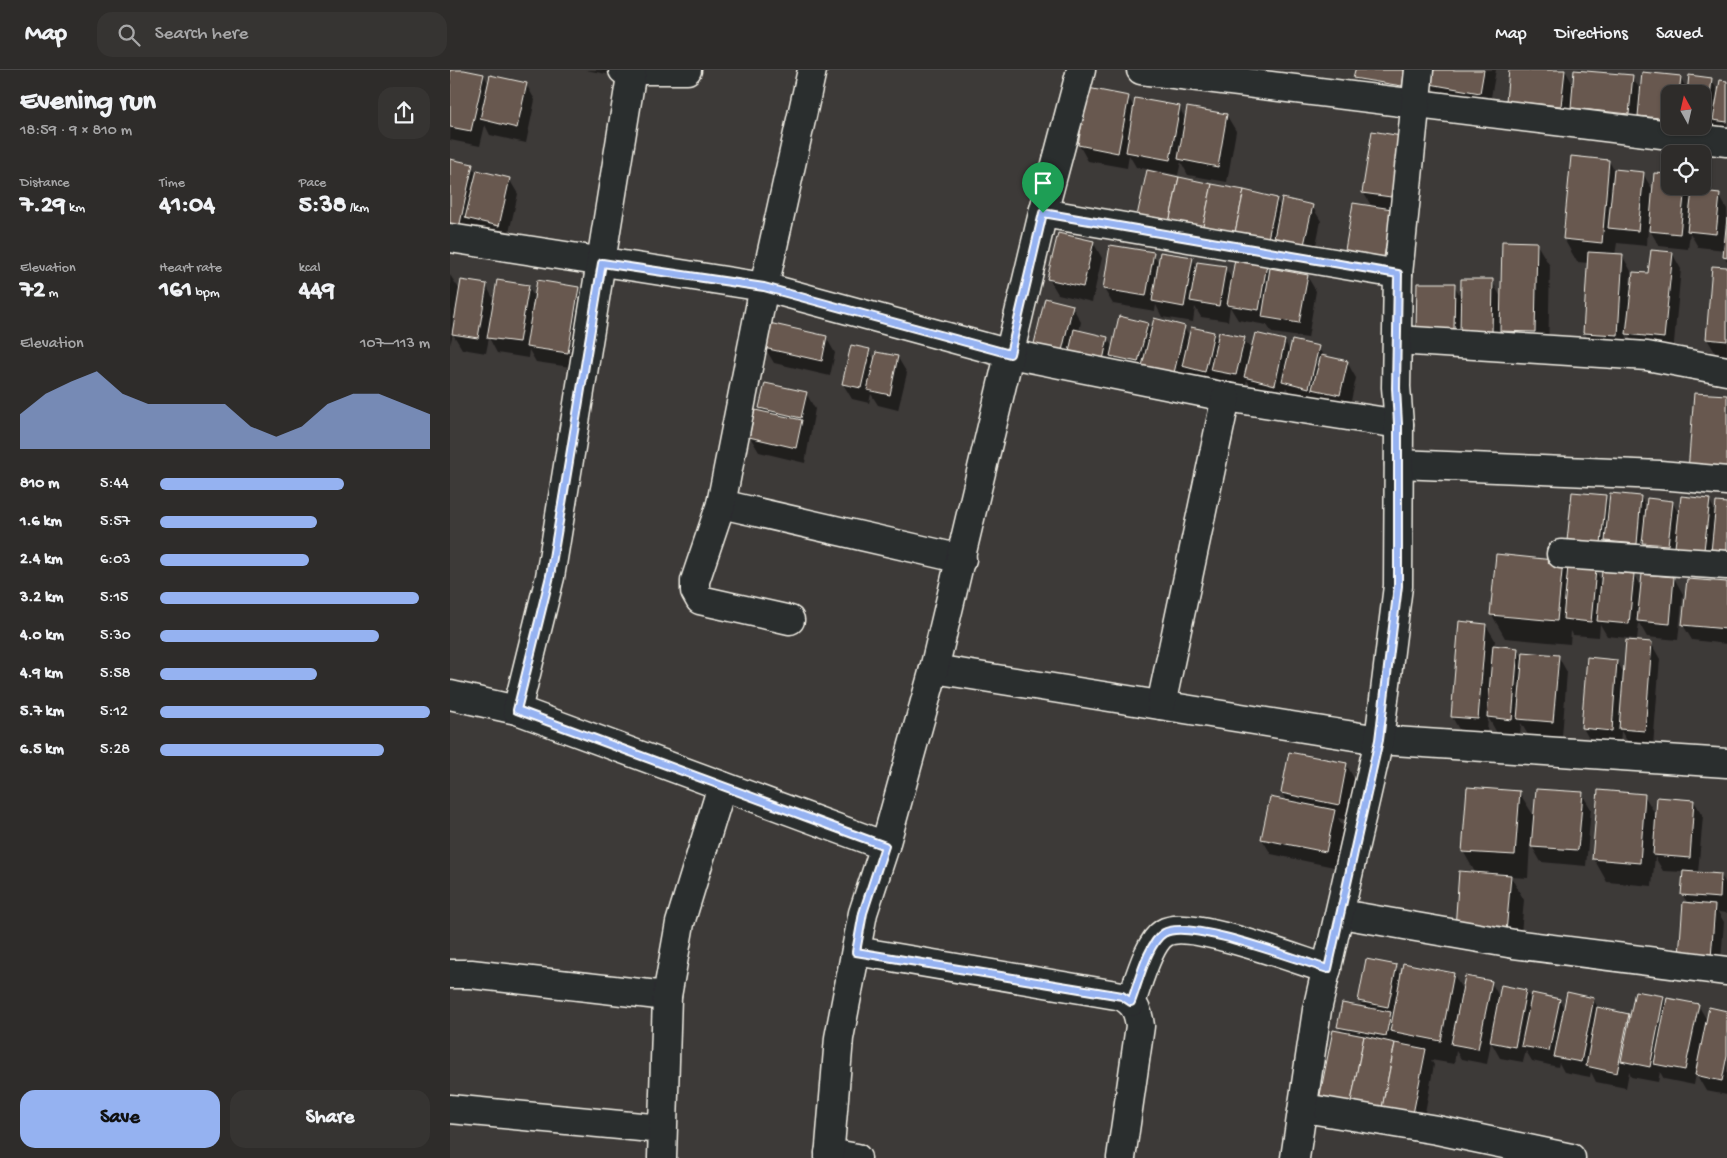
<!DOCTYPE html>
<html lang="en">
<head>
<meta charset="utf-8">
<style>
  :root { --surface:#2e2c2a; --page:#363432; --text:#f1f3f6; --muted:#a7a7a8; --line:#494847; --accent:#95b2f1 }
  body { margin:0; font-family:"Gochi Hand",sans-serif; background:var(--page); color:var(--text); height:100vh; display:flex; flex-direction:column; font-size:19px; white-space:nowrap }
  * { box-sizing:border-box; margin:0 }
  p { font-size:16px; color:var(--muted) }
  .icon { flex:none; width:28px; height:28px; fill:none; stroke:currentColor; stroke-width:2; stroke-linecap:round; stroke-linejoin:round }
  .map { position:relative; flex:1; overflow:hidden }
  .side { display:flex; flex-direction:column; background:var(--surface); width:450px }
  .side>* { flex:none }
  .needle { width:32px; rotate:352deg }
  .controls { position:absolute; left:1211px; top:15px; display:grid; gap:10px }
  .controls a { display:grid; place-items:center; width:50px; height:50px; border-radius:10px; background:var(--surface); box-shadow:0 1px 4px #0004,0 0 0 1px var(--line); font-size:25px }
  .pin { position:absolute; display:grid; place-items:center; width:42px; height:42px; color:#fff; margin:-51px -21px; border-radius:50% 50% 50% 0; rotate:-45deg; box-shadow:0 0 5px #0007 }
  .pin .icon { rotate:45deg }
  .round { display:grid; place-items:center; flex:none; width:52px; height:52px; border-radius:15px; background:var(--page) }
  .summary { display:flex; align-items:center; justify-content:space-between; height:85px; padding:0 20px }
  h1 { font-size:28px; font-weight:700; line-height:38px }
  .figures { display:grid; grid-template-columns:repeat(3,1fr); gap:8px; height:85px; padding:5px 20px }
  .figures div { display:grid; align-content:center }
  .figures b { font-size:25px; font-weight:700 }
  .figures small { font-size:14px; font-weight:400 }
  .figures p { font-size:14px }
  .chart { height:140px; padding:10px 20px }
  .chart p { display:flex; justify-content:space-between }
  .chart svg { width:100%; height:90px; margin-top:5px; fill:var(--accent); opacity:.7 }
  .primary-button { display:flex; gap:10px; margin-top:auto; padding:10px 20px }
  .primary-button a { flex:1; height:58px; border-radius:15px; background:var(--accent); color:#111; font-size:20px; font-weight:700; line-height:58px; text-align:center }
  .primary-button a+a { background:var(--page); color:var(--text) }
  ul { padding:0 20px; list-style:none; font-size:16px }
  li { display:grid; grid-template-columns:80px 60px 1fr; align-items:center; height:38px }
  li i { height:12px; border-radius:6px; background:var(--accent) }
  header { display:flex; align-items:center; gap:30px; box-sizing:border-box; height:70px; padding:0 25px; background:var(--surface); border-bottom:1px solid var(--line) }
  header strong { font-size:24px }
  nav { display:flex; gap:28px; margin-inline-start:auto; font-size:18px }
  .search { width:350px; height:45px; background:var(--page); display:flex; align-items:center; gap:12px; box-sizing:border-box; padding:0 18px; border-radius:15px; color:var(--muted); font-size:19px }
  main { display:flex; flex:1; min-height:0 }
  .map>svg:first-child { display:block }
</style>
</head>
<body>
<header>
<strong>Map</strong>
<div class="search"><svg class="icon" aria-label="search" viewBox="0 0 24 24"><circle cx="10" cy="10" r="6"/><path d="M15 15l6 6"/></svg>Search here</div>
<nav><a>Map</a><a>Directions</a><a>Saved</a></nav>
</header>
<main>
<section class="side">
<div class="summary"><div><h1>Evening run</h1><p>18:59 · 9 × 810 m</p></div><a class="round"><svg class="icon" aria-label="share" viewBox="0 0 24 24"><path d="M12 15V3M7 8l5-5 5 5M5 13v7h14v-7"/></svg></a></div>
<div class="figures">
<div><p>Distance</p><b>7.29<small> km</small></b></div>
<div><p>Time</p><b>41:04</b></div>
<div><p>Pace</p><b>5:38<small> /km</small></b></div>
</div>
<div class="figures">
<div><p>Elevation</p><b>72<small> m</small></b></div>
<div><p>Heart rate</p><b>161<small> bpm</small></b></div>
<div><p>kcal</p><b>449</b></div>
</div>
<div class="chart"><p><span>Elevation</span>107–113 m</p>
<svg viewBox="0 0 160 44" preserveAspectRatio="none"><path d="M0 44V27L10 17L20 11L30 6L40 17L50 22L60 22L70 22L80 22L90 33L100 38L110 33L120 22L130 17L140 17L150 22L160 27V44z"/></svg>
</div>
<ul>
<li><b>810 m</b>5:44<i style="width:68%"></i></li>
<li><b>1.6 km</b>5:57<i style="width:58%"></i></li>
<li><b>2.4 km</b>6:03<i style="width:55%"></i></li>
<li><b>3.2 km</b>5:15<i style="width:96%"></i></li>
<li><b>4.0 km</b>5:30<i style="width:81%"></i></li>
<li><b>4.9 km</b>5:58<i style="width:58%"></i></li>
<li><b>5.7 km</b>5:12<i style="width:100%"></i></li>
<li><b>6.5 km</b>5:28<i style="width:83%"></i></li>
</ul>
<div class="primary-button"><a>Save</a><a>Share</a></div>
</section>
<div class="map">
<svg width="1277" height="1088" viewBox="0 0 1277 1088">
  <rect width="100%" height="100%" fill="#3d3a38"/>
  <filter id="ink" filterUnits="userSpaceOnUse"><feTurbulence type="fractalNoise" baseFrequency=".02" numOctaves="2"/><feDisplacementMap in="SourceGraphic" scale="10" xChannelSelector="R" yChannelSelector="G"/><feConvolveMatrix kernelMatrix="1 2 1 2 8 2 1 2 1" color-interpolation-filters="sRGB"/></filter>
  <g filter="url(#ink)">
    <g fill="#0007" fill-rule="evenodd">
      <path d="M1,0L34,5L39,15L76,14L85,30L76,73L40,65L35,55L30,76L0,70Z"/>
      <path d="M136,0H177L176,8Z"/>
      <path d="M776,0H818L817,8Z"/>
      <path d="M906,0H972L965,39L918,31L905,8Z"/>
      <path d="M984,0H1046L1039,38L990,29L981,14Z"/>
      <path d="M1060,0H1115L1124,16L1182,6L1192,23L1230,7L1238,21L1261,9L1269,23L1277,13V66L1273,65L1267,54L1265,68L1252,56V24H1220V56L1198,62L1188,45L1187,59L1131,53L1121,36L1119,51L1066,46L1057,30Z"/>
      <path d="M678,27L685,39L729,37L736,50L777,46L786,61L777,112L738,105L731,92L728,105L686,97L679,85L677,98L638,91L629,75Z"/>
      <path d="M950,67L943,202L905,195L896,180L922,137L913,122Z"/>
      <path d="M0,90L22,96L27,104L59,109L68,124L57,171L26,164L21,156L17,174L0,170Z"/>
      <path d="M1159,91L1164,100L1193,104L1204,122L1220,106V116H1240L1243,122L1269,125L1277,139V192L1274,187L1275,180L1248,177L1240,163L1238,179L1209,176L1198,157L1197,176L1167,173L1165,185H1172L1181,201L1180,218L1200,205L1222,183L1231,199L1223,283L1187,280L1177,263L1176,280L1143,278L1134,262L1139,193L1127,192L1114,169Z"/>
      <path d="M698,102L826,129L831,138L862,136L871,151L862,194Z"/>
      <path d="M643,172L652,188L642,232L608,224L599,209Z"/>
      <path d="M1086,173L1100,196L1098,285L1065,284L1050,259V278L976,274L1004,215L1012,229L1042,211L1052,229Z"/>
      <path d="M703,183L709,194L742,188L747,197L775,198L783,210L816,195L820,203L857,206L866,221L858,268L822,263L817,255L788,250L780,237L778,251L751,247L745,237L743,252L712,247L706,235L705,241L663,234L654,219Z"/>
      <path d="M1277,198V285L1266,284L1257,269Z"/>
      <path d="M0,205L10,220L36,215L44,230L78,216L85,229L128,218L137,233L127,298L86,292L79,280L78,288L47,283L39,268L36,283L12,279L3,264L0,275Z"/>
      <path d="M622,236L631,252L629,262L657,268L663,278L697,254L702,262L734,257L740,267L763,263L768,271L794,269L802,281L835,271L840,281L868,277L874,287L897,292L906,308L899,340L842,327L836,317L833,330L805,323L797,310L794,320L770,315L766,307L763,317L742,312L736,302L733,318L593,294ZM704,297L730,303V306L704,300Z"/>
      <path d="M376,267L385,283L380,306L324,293L315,278Z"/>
      <path d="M419,280L425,291L448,288L457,303L448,340L428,335L421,324L419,333L402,329L393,314Z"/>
      <path d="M356,323L365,339L355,393L309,382L300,367L313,343L311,338Z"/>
      <path d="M1277,326V426L1253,424L1240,401Z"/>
      <path d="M1155,427L1160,435L1191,427L1197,438L1222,432L1230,446L1259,430L1266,442L1264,485L1128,487Z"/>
      <path d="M1112,492L1118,503L1145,500L1152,512L1184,505L1191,518L1224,508L1233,524L1228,570L1197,567L1189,553L1187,569L1157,566L1150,554L1149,567L1123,565L1121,561L1120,574L1055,568L1042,545Z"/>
      <path d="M1277,514V574L1242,570L1233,555Z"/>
      <path d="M1036,555L1045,570L1044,577L1067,579L1074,590L1108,586L1117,602L1112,667L1078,665L1071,653L1070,665L1047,663L1038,647L1037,665L1011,663L1002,647Z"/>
      <path d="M1201,573L1210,589L1203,676L1179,674L1171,661L1170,676L1142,674L1133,658L1167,591L1174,604Z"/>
      <path d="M840,683L896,694L905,710L897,750L888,748L893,757L884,797L821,784L812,769L837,732L832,723Z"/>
      <path d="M1069,722L1085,748L1132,724L1141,739L1136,796L1091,792L1080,773L1078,808L1061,807L1074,830L1069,886L1019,882L1006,859L1026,804L1013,781Z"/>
      <path d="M1194,725L1207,747L1244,731L1253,746L1248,803L1271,805L1277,816V843L1268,842L1274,852L1270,903L1239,901L1238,834L1232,824L1234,802L1213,801L1205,787L1202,816L1157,812L1144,789Z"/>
      <path d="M946,896L952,907L1004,905L1013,921L1041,912L1050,928L1076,921L1082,932L1109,930L1115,939L1143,929L1149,939L1178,945L1180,949L1213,927L1217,934L1248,935L1258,952L1277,942V1025L1256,1021L1246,1004L1244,1015L1214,1009L1210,1002L1208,1012L1181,1007L1179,1002L1176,1018L1146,1012L1141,1002L1140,1007L1114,1002L1109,993L1108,997L1082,991L1076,981L1073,992L1050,988L1041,972L1037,994L1011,989L1006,981L1004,994L981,990L984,995L970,1069L888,956L913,938L909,931Z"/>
    </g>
    <g fill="#68584f" stroke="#f4f1e8">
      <path d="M0,0H14L34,4L21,61L0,57Z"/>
      <path d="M905,0H955L952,16L903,8Z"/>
      <path d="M983,0H1034L1030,23L980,14Z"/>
      <path d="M1059,0H1115L1111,36L1056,31Z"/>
      <path d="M1124,0L1183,5L1179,44L1121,38Z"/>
      <path d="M1192,2L1231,6L1229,24H1220V49L1188,46Z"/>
      <path d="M40,5L77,13L67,58L30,49Z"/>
      <path d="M1239,5L1262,8L1257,53L1252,52V24H1237Z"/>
      <path d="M1270,10L1277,11V52L1263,50Z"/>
      <path d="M638,18L679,26L668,83L628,75Z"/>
      <path d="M685,28L730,36L720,90L676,82Z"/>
      <path d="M737,37L777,44L768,97L728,89Z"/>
      <path d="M922,61L951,66L941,127L912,123Z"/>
      <path d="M1121,86L1159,90L1152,173L1113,169Z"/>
      <path d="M0,89L23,94L9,158L0,157Z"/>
      <path d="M1164,99L1194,102L1188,161L1158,158Z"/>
      <path d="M27,100L60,108L49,156L15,148Z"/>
      <path d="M697,100L729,107L719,153L687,146Z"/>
      <path d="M1204,103L1220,104V116H1235L1230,164L1199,161Z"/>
      <path d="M729,107L762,114L752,160L719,153Z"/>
      <path d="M762,114L794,120L784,167L752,160Z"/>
      <path d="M794,120L827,128L817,173L784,167Z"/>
      <path d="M1242,121L1270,124L1266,164L1237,161Z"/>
      <path d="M832,128L863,135L853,179L823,173Z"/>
      <path d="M903,133L942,139L934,187L895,180Z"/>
      <path d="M1277,148V188L1273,187Z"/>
      <path d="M608,163L644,171L633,217L597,209Z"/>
      <path d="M1052,171L1087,172L1085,262L1050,261Z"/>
      <path d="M660,175L704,182L696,226L653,219Z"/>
      <path d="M1201,180L1223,182L1214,268L1176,264L1183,202L1198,203Z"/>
      <path d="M710,182L743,187L734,237L702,231Z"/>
      <path d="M1138,182L1173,184L1168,265L1133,263Z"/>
      <path d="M785,189L817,194L809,240L777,235Z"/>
      <path d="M747,192L776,196L769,236L740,231Z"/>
      <path d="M1262,196L1277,197V271L1256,269Z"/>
      <path d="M820,198L858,205L849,253L812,247Z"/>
      <path d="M1011,209H1043L1042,263L1010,262Z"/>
      <path d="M11,210L37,214L28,268L2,264Z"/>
      <path d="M47,210L79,215L69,272L37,268Z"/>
      <path d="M87,210L129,217L118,283L76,277Z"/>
      <path d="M967,213H1005L1004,259H966Z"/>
      <path d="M595,228L623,235L611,285L583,278Z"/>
      <path d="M669,246L698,253L688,292L660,286Z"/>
      <path d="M704,248L735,256L724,303L692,296Z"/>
      <path d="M319,253L377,266L372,291L314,278Z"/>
      <path d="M741,257L764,262L755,302L732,296Z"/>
      <path d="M624,259L658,267L653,290L619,282Z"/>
      <path d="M769,262L795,267L786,305L760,300Z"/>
      <path d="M805,263L835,270L825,315L794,307Z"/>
      <path d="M842,270L869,276L859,318L832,311Z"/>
      <path d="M401,275L420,279L411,318L392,314Z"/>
      <path d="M426,282L448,286L440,325L417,320Z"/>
      <path d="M871,285L898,291L890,325L862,319Z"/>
      <path d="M315,313L357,322L351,348L309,338Z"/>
      <path d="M1244,323L1277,325V404L1238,401Z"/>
      <path d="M305,340L352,350L346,378L299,367Z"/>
      <path d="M1122,422L1156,425L1151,474L1117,471Z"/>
      <path d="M1160,423L1191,426L1187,474L1155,471Z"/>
      <path d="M1231,426L1260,429L1254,480L1225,477Z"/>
      <path d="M1197,428L1223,431L1218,475L1192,473Z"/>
      <path d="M1266,432L1277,433V484L1261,482Z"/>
      <path d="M1046,484L1113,491L1107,551L1040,545Z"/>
      <path d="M1118,496L1146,499L1141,552L1113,549Z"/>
      <path d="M1152,501L1184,504L1179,554L1147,551Z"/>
      <path d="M1192,504L1224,507L1220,554L1187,551Z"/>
      <path d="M1237,509L1277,512V559L1232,555Z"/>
      <path d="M1009,551L1036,554L1028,649L1001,647Z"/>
      <path d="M1176,570L1202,572L1195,661L1169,659Z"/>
      <path d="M1043,575L1068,578L1062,650L1037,647Z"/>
      <path d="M1073,582L1109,585L1103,652L1067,649Z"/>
      <path d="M1137,587L1167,590L1162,661L1131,658Z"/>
      <path d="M839,682L897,693L889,735L831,723Z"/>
      <path d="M1017,717L1070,721L1065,785L1012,782Z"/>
      <path d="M1086,719L1133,722L1128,780L1081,777Z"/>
      <path d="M1148,720L1195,724L1190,793L1142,789Z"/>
      <path d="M820,727L885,740L876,782L811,769Z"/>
      <path d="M1207,727L1244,730L1240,788L1203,785Z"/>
      <path d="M1009,801L1061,805L1056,863L1005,859Z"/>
      <path d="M1233,801L1271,804L1270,828L1231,825Z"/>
      <path d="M1233,832L1265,835L1261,888L1229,886Z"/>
      <path d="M916,889L947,895L938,937L908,931Z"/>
      <path d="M953,893L1004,903L991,971L940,961Z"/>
      <path d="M1015,906L1042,911L1028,979L1001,974Z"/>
      <path d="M1051,915L1076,920L1065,977L1040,972Z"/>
      <path d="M1185,921L1214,926L1200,997L1171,991Z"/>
      <path d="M1117,922L1144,928L1131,992L1104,987Z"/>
      <path d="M1082,923L1110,929L1099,981L1071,976Z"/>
      <path d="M1217,928L1249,934L1235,1000L1204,994Z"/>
      <path d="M892,933L941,942L936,966L887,957Z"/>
      <path d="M1147,937L1179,944L1167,1003L1136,996Z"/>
      <path d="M1259,937L1277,941V985L1272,1011L1245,1005Z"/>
      <path d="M883,960L914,966L899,1042L868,1035Z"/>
      <path d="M914,966L945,973L930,1048L899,1042Z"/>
      <path d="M945,973L976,979L961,1054L930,1048Z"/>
    </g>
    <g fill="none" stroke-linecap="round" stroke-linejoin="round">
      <g stroke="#f4f1e8" stroke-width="31">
        <g id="minor">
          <path d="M173,0H237"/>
          <path d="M691,0L1277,72"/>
          <path d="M593,143L948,204"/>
          <path d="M0,168L314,217L560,284L776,327L949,354"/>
          <path d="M947,270L1197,286L1277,301"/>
          <path d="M949,394L1210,405L1277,411"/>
          <path d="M271,434L512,489"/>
          <path d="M1111,484L1277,495"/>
          <path d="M340,550L250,530L245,521V511L271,434L314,217L362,0"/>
          <path d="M484,599L929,670L1277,693"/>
          <path d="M0,625L67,640L435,776"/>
          <path d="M711,635L776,327"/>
          <path d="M67,640L100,507L182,0"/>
          <path d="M891,844L1064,874L1277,901"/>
          <path d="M406,881L672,926C685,934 688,941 690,956L671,1088"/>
          <path d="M0,904H21L217,926"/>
          <path d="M681,932C688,914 698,873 714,863C738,848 847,890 877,899"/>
          <path d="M854,1038L987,1060L1121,1088"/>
          <path d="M0,1039L212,1059"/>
          <path d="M379,1083L407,1088"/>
          <path d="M212,1088L217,926L230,853L272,716"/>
          <path d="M379,1088L389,968L413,843L435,776L484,599L593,143L631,0"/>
          <path d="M845,1088L867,940L929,670L948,516L949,354L946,317L948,204L969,0"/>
        </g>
      </g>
      <use href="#minor" stroke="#2a2d2e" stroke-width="28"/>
    </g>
  </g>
  <g fill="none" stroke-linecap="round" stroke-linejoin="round" filter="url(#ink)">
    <g stroke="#fff" stroke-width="10">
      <path id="route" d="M593,143L948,204L946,318L948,354V516L929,670L878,899C847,890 738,848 714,863C698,872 688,914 681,932L672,926L406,882L413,843L435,776L67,640L100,506L152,193L314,217L560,284Z"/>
    </g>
    <use href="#route" stroke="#95b2f1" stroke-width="6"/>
  </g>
</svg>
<div class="controls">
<a><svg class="needle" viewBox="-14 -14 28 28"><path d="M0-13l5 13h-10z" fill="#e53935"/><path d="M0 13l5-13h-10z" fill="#a7a7a8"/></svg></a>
<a><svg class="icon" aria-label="locate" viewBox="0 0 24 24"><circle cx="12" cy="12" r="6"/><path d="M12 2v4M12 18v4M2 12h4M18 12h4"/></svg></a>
</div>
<div class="pin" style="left:593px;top:143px;background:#1e9e55"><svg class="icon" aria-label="arrive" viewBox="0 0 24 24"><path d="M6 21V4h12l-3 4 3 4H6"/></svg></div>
</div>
</main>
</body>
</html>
